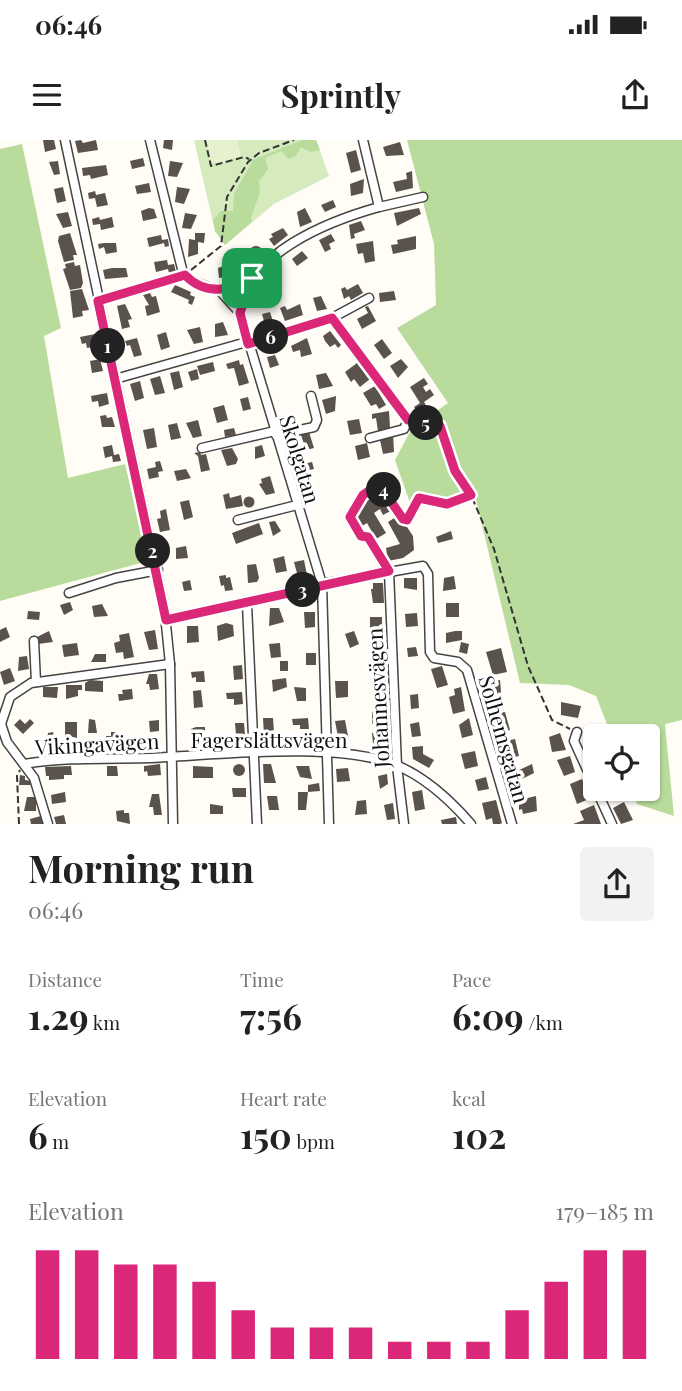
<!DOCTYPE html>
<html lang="en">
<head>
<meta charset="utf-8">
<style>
  :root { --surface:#fff; --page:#f2f2f2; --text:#222; --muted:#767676; --accent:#db2777 }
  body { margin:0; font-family:"Playfair Display",serif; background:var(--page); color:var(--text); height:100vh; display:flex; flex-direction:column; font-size:26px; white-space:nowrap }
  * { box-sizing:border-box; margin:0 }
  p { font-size:23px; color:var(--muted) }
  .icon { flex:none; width:38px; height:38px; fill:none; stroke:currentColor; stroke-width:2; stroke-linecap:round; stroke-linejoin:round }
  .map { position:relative; height:684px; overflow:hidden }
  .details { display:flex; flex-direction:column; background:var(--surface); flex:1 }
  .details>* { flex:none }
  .fabs { position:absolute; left:583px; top:584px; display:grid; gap:14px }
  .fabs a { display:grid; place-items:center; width:77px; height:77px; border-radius:7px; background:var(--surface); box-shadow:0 2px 5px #0004; font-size:35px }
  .pin { position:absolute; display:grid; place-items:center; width:60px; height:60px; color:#fff; margin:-30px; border-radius:14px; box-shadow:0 4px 10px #0006 }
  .km { position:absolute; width:35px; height:35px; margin:-18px; border-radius:50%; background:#222; color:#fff; font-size:19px; line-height:35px; text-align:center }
  .round { display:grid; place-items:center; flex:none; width:74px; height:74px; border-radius:7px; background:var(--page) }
  .head { display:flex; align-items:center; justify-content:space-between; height:119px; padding:0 28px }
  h1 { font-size:38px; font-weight:700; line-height:52px }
  .stats { display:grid; grid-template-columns:repeat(3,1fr); gap:10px; height:119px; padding:7px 28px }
  .stats div { display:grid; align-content:center }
  .stats b { font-size:35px; font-weight:700 }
  .stats small { font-size:19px; font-weight:400 }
  .stats p { font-size:19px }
  .chart { height:196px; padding:14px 28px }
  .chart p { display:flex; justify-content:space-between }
  .chart svg { width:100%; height:126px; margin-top:7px; stroke:var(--accent); stroke-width:6 }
  .status { display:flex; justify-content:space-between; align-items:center; height:49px; padding:0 35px; background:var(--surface); direction:ltr }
  .status svg { height:19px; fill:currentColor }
  header { display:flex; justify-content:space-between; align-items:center; height:91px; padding:0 28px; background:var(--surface); font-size:32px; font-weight:700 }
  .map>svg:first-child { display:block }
</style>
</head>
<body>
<div class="status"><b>06:46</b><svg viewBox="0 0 49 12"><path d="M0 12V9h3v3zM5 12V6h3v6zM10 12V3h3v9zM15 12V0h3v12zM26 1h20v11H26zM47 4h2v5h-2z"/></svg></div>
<header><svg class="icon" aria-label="menu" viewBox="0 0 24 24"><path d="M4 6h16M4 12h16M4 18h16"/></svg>Sprintly<svg class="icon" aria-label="share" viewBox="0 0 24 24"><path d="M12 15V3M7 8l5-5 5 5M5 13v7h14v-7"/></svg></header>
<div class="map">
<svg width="682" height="684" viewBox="0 0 682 684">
  <rect width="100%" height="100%" fill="#fffdf5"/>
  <path fill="#d5ebbd" d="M194,0H316L329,36L274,64L225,105L215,91Z"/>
  <g fill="#b9dc9c">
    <path d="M302,0H316L320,10L310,12L301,7L296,16L289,19L281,11L265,18L268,29L259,41L260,52L251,78L252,82L225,105L215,91L213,80L221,71H233L234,54L253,20Z"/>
    <path d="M407,0H682V580L665,584L674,676L637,664L631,649H648V597H612L596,556L569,545L520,543L476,360L410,363L395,320L412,288L448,263L397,188L436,165L434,104Z"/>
    <path d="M22,4L61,188L44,196L68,338L125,324L148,421L0,461V9Z"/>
  </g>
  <path fill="#e6f2cf" d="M206,0H237L241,17L212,24Z"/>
  <g fill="#5a524d">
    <path d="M43,0H54L56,9L45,12Z"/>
    <path d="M81,0L83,3L96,0L98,10L78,13L75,1Z"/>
    <path d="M164,0H173L172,10L163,8Z"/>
    <path d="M400,2L404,15L386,16L383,7Z"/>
    <path d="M356,10L361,30L351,33L346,13Z"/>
    <path d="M143,18L145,26L132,29L130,21Z"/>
    <path d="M58,21L60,34L54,35L49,22Z"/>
    <path d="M170,21L183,23L177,37L168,36Z"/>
    <path d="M106,25L108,35L91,39L90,35L83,36L82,28Z"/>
    <path d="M412,31L413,48L396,52L393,42L407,39L406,33Z"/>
    <path d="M364,39L363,53L351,56L350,44Z"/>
    <path d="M149,43L151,52L137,54L135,46Z"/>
    <path d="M63,47L66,61L57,63L54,49Z"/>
    <path d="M177,47L190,49L184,64L175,62Z"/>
    <path d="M95,51L96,55L105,53L108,65L97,67L95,58L89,59L88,53Z"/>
    <path d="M333,60L336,67L325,72L321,65Z"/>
    <path d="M149,68L154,69L157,78L143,81L141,71Z"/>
    <path d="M305,68L312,82L300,87L297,72Z"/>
    <path d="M419,68L421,74L397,86L394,73Z"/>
    <path d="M68,72L72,86L63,88L56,74Z"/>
    <path d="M185,73L197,75L191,89L182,88Z"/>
    <path d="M99,77L100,80L112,77L114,87L101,90L100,84L93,85L92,79Z"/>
    <path d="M361,81L365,90L354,94L355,98L351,99L349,85Z"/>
    <path d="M283,88L288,95L274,106L269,99L273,97L271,94Z"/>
    <path d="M70,93L77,115H73L74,120L64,122L58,101L59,96Z"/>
    <path d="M195,93H205L204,103L198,102V114L188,117L189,99L195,100Z"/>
    <path d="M331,94L335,101L329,104L331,109L325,112L319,100Z"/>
    <path d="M161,95L162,100L168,99L169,106L165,107L164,103L149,107L147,98Z"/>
    <path d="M416,96V109L393,114L391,105L398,104L397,100Z"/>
    <path d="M373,101L375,121L365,123L363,113L358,114L356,104Z"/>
    <path d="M104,103H116L117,112L106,114L104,107L99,109L98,104Z"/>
    <circle cx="256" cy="113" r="7"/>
    <path d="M302,111L308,118L297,126L292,119Z"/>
    <path d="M167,120L168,125L174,124L176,132L169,133L168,129L156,132L154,122Z"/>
    <path d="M74,122L75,126L80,125L83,143L81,148L70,150L63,129L66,128L65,124Z"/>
    <path d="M230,124V127L238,126L239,135L219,138L218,128Z"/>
    <path d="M112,128H126L128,137L105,139L103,130Z"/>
    <path d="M276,131L282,137L273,147L267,142Z"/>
    <path d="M358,144L363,153L351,160L349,156L344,159L341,149L345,147L347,150Z"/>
    <path d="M175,145L191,152L190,155L195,157L192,165L188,163L189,160L171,152Z"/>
    <path d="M82,149L89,170L82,171L83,176L73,178L70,151Z"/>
    <path d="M394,151L396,160L380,162L379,153Z"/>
    <path d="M150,153L152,157L156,156L160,172L147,176L145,166L149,165L143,155Z"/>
    <path d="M321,156L327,169L317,171L313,158Z"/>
    <path d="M125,164L132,179L128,180L130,187L122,189L117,166Z"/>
    <path d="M300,164L303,175L285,181L280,168L285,166L287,170Z"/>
    <path d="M368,166L376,181L362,189L357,179L368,173L365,167Z"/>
    <path d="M270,172L274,185L266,188L262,174Z"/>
    <path d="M223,182L228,195L215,197V184Z"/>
    <path d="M200,187L203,202L194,204L187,190Z"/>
    <path d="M330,191L341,205L338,208L335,204L330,207L325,201L323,196Z"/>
    <path d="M166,192L170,207L161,210L157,195Z"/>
    <path d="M95,194L97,206L87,208L86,203L82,204L80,197Z"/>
    <path d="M137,198L142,215L134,217L130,205L127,206L125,201Z"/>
    <path d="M307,198L312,214L301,217L300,210L293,212L291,206Z"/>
    <path d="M382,199L392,213L384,219L374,205Z"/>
    <path d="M275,215L279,225L270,228L267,217Z"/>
    <path d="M100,219L103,231L92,233L90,221Z"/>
    <path d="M401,219L408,227L398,238L390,226Z"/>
    <path d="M239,220L240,225L243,224L249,243L239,246L234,228L228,229L226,224Z"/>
    <path d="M213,222L215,231L200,235L197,226Z"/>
    <path d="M357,223L370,239L360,247L354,239L351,242L345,232Z"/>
    <path d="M197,229L199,239L191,241L188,232Z"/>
    <path d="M179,231L183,247L174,250L170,233Z"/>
    <path d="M326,233L333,246L319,249L316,235Z"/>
    <path d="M160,236L165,253L155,255L150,239Z"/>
    <path d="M424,238L428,244L423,247L426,252L430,249L434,255L424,262L427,267L418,273L414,267L420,263L410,247Z"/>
    <path d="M140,241L144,258L135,261L130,244Z"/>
    <path d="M375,246L386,265L379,269L376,264L371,266L363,253Z"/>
    <path d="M107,253L109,264L99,267L98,261L92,262L91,256Z"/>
    <path d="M336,256L335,271L326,274L322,260Z"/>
    <path d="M248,257L251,269L243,271L240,259Z"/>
    <path d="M224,265L228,280L217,283L213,268Z"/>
    <path d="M389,271L390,288L378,291L376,278L372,279V274Z"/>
    <path d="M106,275L107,278L112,277L115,287H102L100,276Z"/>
    <path d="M359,279L362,293L350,295L347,281Z"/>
    <path d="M198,280L202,296L193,298L186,283Z"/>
    <path d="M177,283L181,298L171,300L168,285Z"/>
    <path d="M154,288L157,307L147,309L143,290Z"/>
    <path d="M234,288L236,295L225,297L224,290Z"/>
    <path d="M309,292L314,308L306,310L301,295Z"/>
    <path d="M393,293L394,312L383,314L380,300Z"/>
    <path d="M367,303L370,317L358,320L355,306Z"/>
    <path d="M112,305L114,315L119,314L121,321L113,322L112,316L105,318L103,307Z"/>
    <path d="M262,305L265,316L255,319V307Z"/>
    <path d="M232,308L238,319L236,324L227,326L221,310Z"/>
    <path d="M200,312L201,315L206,314L210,330L201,332L198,316L194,313Z"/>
    <path d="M160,321L163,331L158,332L159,337L149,339L147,329L156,327L155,322Z"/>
    <path d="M312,322L314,329L300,332L298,325Z"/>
    <path d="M186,329L191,338L177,341L174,331Z"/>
    <path d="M270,336L275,353L266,355L259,344L262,343L261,339Z"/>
    <path d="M379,343L394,369L383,375L380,369L374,373L386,393L376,399L367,383L359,388L349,371L372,358L368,350Z"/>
    <path d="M229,353L230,358L241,355L243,366L226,369L223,355Z"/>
    <circle cx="249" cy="362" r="5.5"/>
    <path d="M189,360L193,377L184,380L180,362Z"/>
    <path d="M166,369L170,390L160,392L157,379L161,378L160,371Z"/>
    <path d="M399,375L413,396L414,410L403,418L388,421L386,408L400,404L388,382Z"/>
    <path d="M275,381L281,391L273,396L269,382Z"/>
    <path d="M259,383L263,394L236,404L232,393Z"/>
    <path d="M451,391L453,399L438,403L436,397Z"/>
    <path d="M186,406L188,418L176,419V408Z"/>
    <path d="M284,416L287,431L276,433L273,419Z"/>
    <path d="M304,420L307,435L298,437L294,422Z"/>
    <path d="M256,424L259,438L257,442L248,443L247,425Z"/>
    <path d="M226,435V438L230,437L233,450L225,451L224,445L221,446L219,436Z"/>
    <path d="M454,436L456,449L443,451L444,438Z"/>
    <path d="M404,438H417V450L404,448Z"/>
    <path d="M190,440L192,450L184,451L182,442Z"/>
    <path d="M373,443H383L384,463H373L371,449H373Z"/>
    <path d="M315,453L316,459L297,462L296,456Z"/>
    <path d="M70,462L73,470L64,475L60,465Z"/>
    <rect x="446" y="463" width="13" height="14"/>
    <path d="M102,464L108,476L94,477L92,466Z"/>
    <path d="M270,468H279L284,482L269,486Z"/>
    <path d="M28,471L40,472L39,480L27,479Z"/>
    <path d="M304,472H315V487L305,488Z"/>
    <path d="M417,473L418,486L406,487L405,474Z"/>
    <path d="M370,477H382V492L370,493Z"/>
    <path d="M226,483L233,485L234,496L218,501L217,486Z"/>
    <path d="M187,486H198L199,502L187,503Z"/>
    <path d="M6,487L10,497L0,502V490Z"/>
    <path d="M155,490L158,509L149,510L144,492Z"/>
    <path d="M49,491L53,502L38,504L37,497Z"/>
    <path d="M354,491L359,504L350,508L345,494Z"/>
    <path d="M455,491H462V500L446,503V493Z"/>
    <path d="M129,493L134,517L124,519L123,512L116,513L114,503L120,501L119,495Z"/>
    <path d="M461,502L469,504L467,514L459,512Z"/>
    <path d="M77,503L79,515L64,517L62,505Z"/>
    <path d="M280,503L281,517L271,518L269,504Z"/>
    <path d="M376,507H384L385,530L372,531L371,512H376Z"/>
    <path d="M416,507L418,516L408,517L407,508Z"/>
    <path d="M501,508L507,532L493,535L486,512Z"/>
    <rect x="306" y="513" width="10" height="12"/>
    <path d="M95,514H106V522H91Z"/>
    <path d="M27,516L29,529L18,531L19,517Z"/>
    <rect x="280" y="521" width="8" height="10"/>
    <path d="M242,525L243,539L234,540L233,526Z"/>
    <path d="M442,526L448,545L437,548L431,529Z"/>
    <path d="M10,528L15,541L4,545L0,532Z"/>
    <path d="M204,531L205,542H196V537L192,538L191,532Z"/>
    <path d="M149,534H157L159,549L150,550L149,544H146Z"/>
    <path d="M286,538L287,547L273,552L272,540Z"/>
    <path d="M90,540L103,541V552L85,551V543Z"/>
    <path d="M386,540L387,555H374L373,541Z"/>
    <path d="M500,540L502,563L488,566L486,560L491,559L487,543Z"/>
    <path d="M335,541H348V557L336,558Z"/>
    <path d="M66,545H82V550H78V556L66,559Z"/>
    <path d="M43,547H58L57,558L43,557Z"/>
    <path d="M294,547L306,548V561H297Z"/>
    <path d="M461,547L465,571L453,574L449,557L455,555L454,549Z"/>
    <path d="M132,549L133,559L119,561L118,554H123L122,550Z"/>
    <path d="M201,550L203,567L194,568L193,551Z"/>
    <path d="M242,552L243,564L234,565V559H227L226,553Z"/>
    <path d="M418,554L419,568L411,569L410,555Z"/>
    <path d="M561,562L581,566L578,578L561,575Z"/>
    <path d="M372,572H388V579L386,583L372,584Z"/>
    <path d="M505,572L510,590L498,592L494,574Z"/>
    <path d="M263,578H273L274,592L269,593V596H264Z"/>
    <path d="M308,578L309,589H300V585H293L292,579Z"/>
    <path d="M469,578L473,595L462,598L459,585Z"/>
    <path d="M20,579L25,584L30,579L34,583L23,594L14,585Z"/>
    <path d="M89,579L95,580L97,593H88Z"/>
    <path d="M159,580V591L150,592L149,581Z"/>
    <path d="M345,580L349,601L339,602L335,581Z"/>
    <path d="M65,582H77V598L65,595Z"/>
    <path d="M419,582L421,596L412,597L410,584Z"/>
    <path d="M235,583H244L245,595H236Z"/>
    <path d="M196,587H205V597H191V589Z"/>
    <path d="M53,592L56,604L46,606L48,593Z"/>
    <path d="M111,592H117L116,608H106V596H111Z"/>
    <path d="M386,592L389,603L373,604L372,593Z"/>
    <path d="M560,593L566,610L552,612L549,597Z"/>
    <path d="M505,596L506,601L515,599L519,616L507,619L504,615L497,598Z"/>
    <path d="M160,598L161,607L146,604V599Z"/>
    <path d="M423,606V614L434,620L429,628L413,619L412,607Z"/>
    <path d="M475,611L478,626L465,629L461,614Z"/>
    <path d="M570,616L575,632L564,636L557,620Z"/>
    <circle cx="239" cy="630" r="6"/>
    <path d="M160,624L161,635L148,636L147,631L144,632V626Z"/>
    <path d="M263,624H271L276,643H264Z"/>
    <path d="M532,624L534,633L522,639L517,631Z"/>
    <path d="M71,626L72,635H64V639L49,640V636H46L45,627Z"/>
    <path d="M107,626H117L118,636H107Z"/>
    <path d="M193,626L213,627V638H193Z"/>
    <path d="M296,626H309L312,639L300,637Z"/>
    <path d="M348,628L350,641L337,642L336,629Z"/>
    <path d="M387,634L388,644L380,649L378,636Z"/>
    <path d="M20,635L25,636V640L33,641V645H19Z"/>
    <path d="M486,637L489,649L478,651L475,640Z"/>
    <path d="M582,639L589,659L577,664L570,644Z"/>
    <path d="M319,643L320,651L308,652V645Z"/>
    <path d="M232,648H246V657H233Z"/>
    <path d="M605,649H619L621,654L609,659Z"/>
    <path d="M422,650L425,669L415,671L412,652Z"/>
    <path d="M65,652L66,662L52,664L51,655Z"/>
    <path d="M298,652H308L306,670H298Z"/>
    <path d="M152,654H159L162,675H154L153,667H149Z"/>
    <path d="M267,656H277L279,670H269Z"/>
    <path d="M536,656L537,671L523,674L522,669L519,670V660Z"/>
    <path d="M27,657H36V671H24Z"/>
    <path d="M366,660L367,674L355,675L357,661Z"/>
    <path d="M496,660L502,683L500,684H493L492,678L486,680L482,663Z"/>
    <path d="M624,662L633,680L621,684L613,668Z"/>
    <path d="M393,663L395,679L387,680L384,665Z"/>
    <path d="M210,664L223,666V674H210Z"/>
    <path d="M594,665L601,684H573L584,680L580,671Z"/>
    <path d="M124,670V673H129L130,684L117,681L116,671Z"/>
    <path d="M64,675L66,684H56L54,677Z"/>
    <path d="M41,676L43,684H31L30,679Z"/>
    <path d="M456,677L457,684H442L441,680Z"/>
  </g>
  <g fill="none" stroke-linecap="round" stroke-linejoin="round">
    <g stroke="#444" stroke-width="11">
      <g id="minor">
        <path d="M65,0L164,465L170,524L173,684"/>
        <path d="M150,0L183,133L194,142L220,151L240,173L322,444L329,684"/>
        <path d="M379,67L423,57"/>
        <path d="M220,151L250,140"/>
        <path d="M240,173C246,113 329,81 379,67L363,0"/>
        <path d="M332,178L369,158"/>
        <path d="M115,239L332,178L408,280L404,289L370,298"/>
        <path d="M276,295L314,287L317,280L311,256"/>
        <path d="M202,308L275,291"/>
        <path d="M238,380L297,365"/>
        <path d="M389,431L397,626L404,684"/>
        <path d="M69,453L116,438L158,430"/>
        <path d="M247,464L257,684"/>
        <path d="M166,480L322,444L423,426L428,434L430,512L434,518L458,522L467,530L512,684"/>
        <path d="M34,501L36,542"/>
        <path d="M0,581L7,602L34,638L48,684"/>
        <path d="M1,584L10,557L31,543L170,524"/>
        <path d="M577,592L574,601L595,647"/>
        <path d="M24,624C65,617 110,619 152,618C218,615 337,601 396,625C425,637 451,661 471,684"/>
        <path d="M596,649L612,684"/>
      </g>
    </g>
    <g stroke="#333" stroke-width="2" stroke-dasharray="7 3.5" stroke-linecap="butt">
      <path d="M205,0L211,26L244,17L249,19"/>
      <path d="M191,130L221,106L227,57L248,22L259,13L294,0"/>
      <path d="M106,159L178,139"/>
      <path d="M415,281L440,286L455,331L471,355L494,409L528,526L552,580L570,589"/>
      <path d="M384,424L368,397L361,396L350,377L363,355L381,345L403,379L407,380L419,358L447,364L470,356"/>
      <path d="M19,684L17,636L20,630"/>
    </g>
    <use href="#minor" stroke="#fff" stroke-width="8"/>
  </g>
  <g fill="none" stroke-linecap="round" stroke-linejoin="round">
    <g stroke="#fff" stroke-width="14">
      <path id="route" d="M185,135C204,155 231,152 252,138L240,173L248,204L332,178L408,280L440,286L455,331L471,355L447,364L419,358L407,380L403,379L379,344L363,355L350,377L361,396L368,397L389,431L166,480L98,161Z"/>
    </g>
    <use href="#route" stroke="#db2777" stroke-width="9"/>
  </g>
  <g text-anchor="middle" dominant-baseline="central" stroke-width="7" stroke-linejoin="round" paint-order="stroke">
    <g font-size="21" fill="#111" stroke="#fff">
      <text transform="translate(301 319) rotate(73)">Skolgatan</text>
      <text transform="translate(377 558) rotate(-93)">Johannesvägen</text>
      <text x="269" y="599">Fagerslättsvägen</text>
      <text transform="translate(505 599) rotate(74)">Solhemsgatan</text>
      <text transform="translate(97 603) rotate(-3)">Vikingavägen</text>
    </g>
  </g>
</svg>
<div class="fabs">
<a><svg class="icon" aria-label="locate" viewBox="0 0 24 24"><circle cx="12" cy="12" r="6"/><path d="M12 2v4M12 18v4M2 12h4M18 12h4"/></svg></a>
</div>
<div class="pin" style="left:252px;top:138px;background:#1e9e55"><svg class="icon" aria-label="arrive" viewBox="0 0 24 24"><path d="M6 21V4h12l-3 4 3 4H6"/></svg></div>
<b class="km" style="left:108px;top:206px">1</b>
<b class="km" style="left:153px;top:411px">2</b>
<b class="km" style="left:303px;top:450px">3</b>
<b class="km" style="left:384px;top:350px">4</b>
<b class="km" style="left:426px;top:283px">5</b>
<b class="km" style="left:271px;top:197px">6</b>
</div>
<section class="details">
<div class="head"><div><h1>Morning run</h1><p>06:46</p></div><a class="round"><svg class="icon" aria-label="share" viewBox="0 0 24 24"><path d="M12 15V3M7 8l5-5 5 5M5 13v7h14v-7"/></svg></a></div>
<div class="stats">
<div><p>Distance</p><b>1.29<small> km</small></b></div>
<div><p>Time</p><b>7:56</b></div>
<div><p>Pace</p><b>6:09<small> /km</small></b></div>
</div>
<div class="stats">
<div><p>Elevation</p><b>6<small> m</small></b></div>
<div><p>Heart rate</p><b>150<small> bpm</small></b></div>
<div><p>kcal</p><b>102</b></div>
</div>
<div class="chart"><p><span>Elevation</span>179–185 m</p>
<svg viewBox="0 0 160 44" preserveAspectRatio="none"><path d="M5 44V6M15 44V6M25 44V11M35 44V11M45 44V17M55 44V27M65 44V33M75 44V33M85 44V33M95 44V38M105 44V38M115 44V38M125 44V27M135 44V17M145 44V6M155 44V6"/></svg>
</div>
</section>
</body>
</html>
